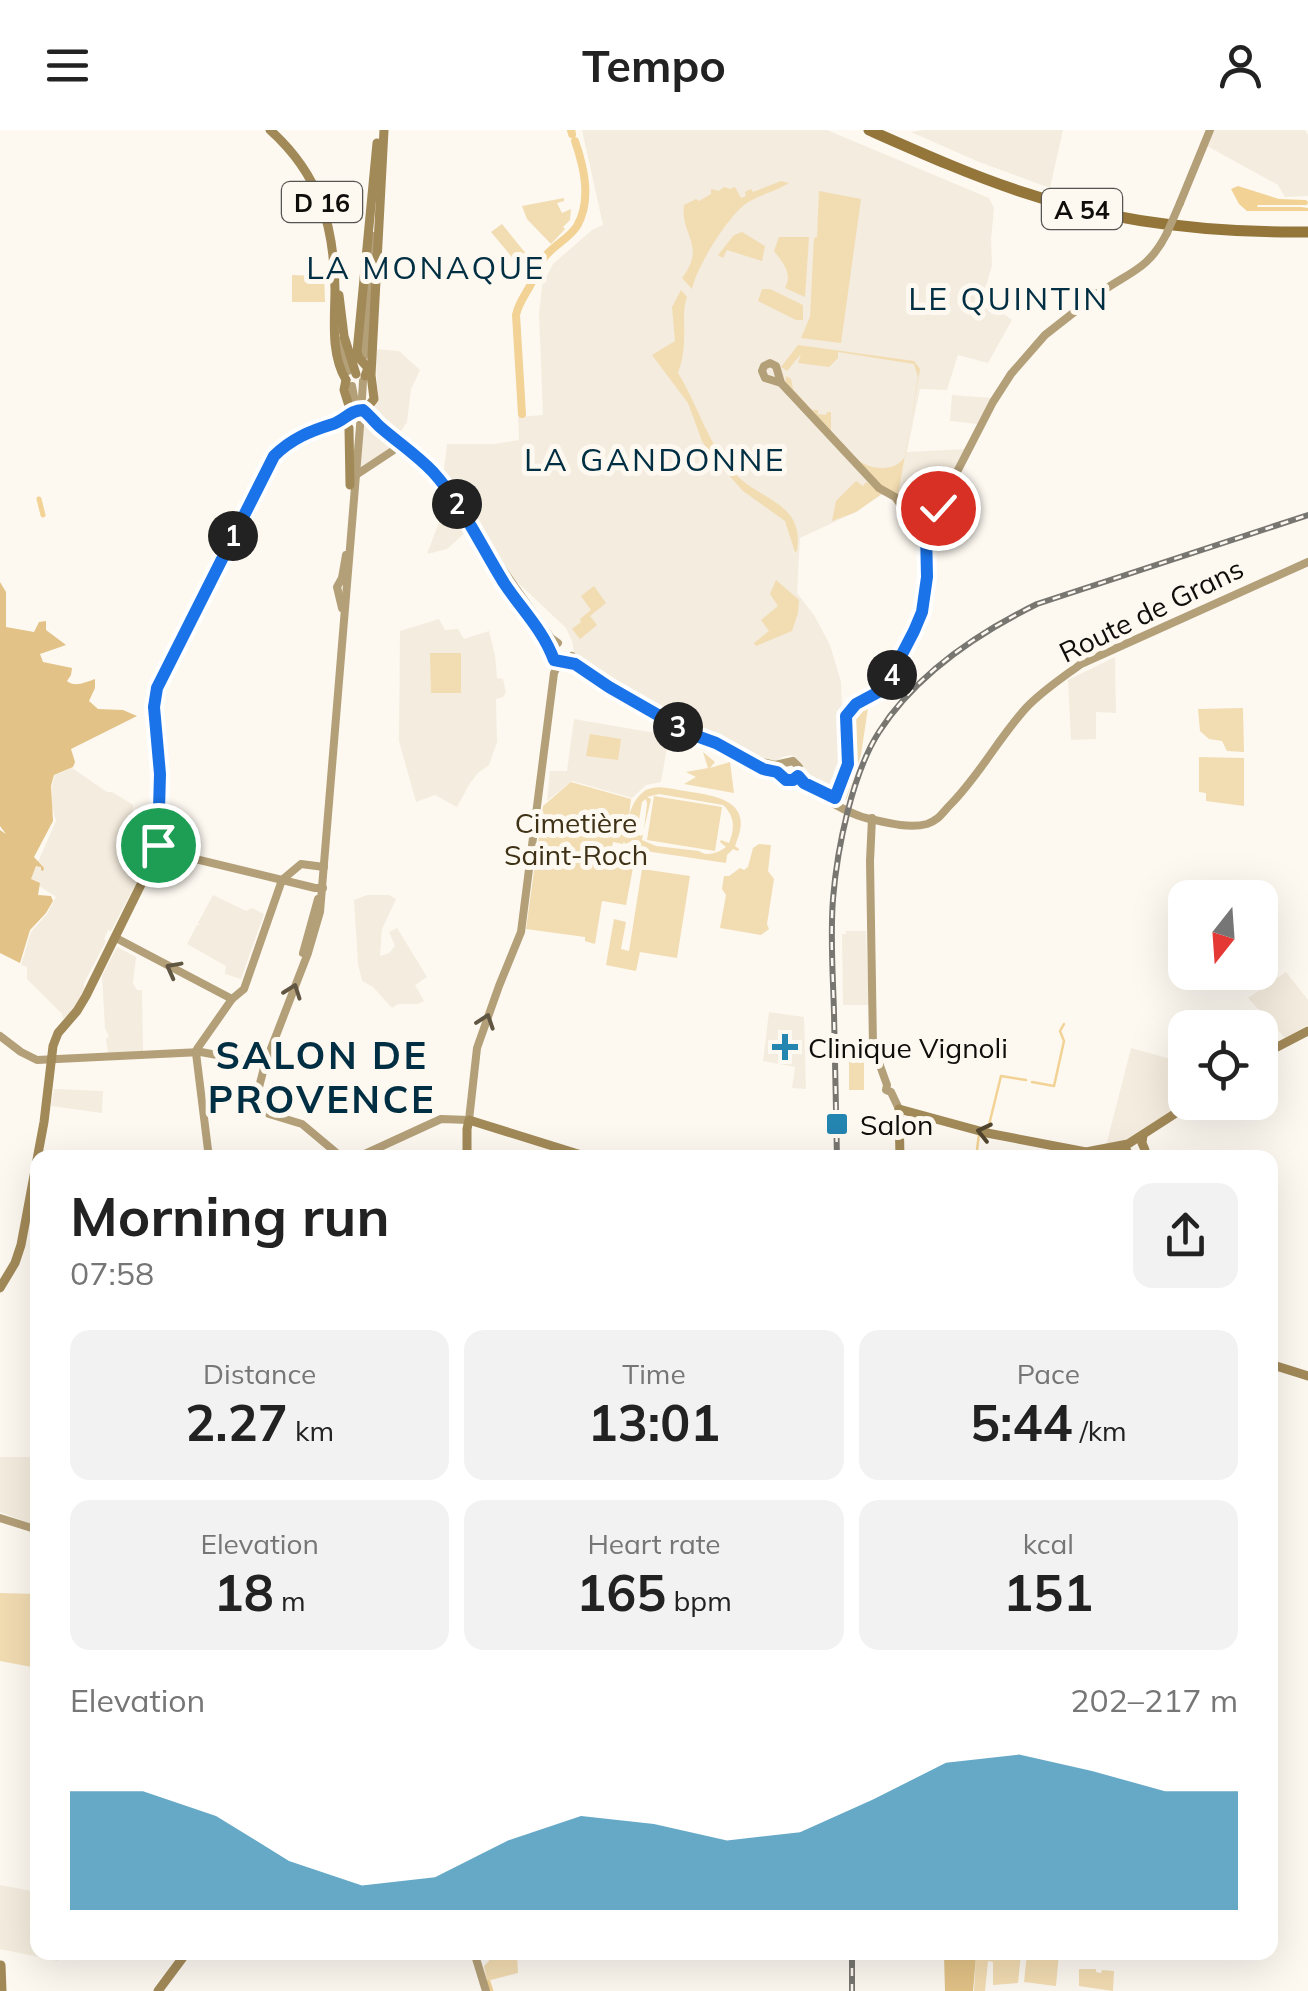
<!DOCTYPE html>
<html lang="en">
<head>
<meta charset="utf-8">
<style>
  :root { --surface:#fff; --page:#f2f2f2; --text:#222; --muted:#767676; --accent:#2485b0 }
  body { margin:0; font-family:Mulish,sans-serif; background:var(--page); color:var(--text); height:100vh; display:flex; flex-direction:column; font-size:38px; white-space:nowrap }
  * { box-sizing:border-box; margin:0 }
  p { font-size:32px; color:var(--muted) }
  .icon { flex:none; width:55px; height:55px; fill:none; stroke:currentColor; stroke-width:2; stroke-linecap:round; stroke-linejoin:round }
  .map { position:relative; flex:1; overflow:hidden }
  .side { position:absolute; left:30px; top:1020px; width:1248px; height:810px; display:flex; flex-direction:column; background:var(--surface); border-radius:20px; box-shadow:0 10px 40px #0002 }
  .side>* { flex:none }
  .needle { width:65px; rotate:197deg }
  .controls { position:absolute; left:1168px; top:750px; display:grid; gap:20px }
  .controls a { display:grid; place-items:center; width:110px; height:110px; border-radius:20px; background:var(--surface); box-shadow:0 10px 40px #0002; font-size:50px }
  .pin { position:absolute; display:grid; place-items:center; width:85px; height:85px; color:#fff; margin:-42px; border:5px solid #fff; border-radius:50%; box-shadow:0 2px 10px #0007 }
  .km { position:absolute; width:50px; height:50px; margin:-25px; border-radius:50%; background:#222; color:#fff; font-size:28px; line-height:50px; text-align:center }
  .round { display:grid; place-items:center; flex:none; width:105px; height:105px; border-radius:20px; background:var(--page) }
  .head { display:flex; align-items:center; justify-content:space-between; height:170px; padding:0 40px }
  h1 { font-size:55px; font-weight:700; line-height:75px }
  .figures { display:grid; grid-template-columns:repeat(3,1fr); gap:15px; height:170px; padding:10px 40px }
  .figures div { display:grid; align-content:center; border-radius:20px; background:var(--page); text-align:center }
  .figures b { font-size:50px; font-weight:700 }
  .figures small { font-size:28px; font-weight:400 }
  .figures p { font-size:28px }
  .chart { height:280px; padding:20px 40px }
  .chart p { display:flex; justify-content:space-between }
  .chart svg { width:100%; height:180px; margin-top:10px; fill:var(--accent); opacity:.7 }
  header { display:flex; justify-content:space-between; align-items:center; height:130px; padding:0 40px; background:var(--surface); font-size:45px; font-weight:700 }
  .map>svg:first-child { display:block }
</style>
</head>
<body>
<header><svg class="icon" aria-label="menu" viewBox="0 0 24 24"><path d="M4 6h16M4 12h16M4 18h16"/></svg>Tempo<svg class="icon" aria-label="person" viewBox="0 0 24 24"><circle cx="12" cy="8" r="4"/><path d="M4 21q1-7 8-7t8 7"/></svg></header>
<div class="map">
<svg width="1308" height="1861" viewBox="0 0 1308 1861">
  <rect width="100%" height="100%" fill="#fdf9f1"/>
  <g fill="#f4ecde">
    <path d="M582,0H827L989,68L994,78L991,110L992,135L983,168L1012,190L988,233L958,225L947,260L920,259L907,322L966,319L933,381L925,385L916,384L895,364L881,365L856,382L800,408L797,463L814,485L830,515L841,552L844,631L833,663L806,652L791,625L782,627L775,632L757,628L621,557L575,528L572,511L566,498L515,450L443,347L447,314H494L519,310L518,287L543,285L539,184L542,156L553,134L592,100L603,95Z"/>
    <path d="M924,0H1063L1050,58L979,32L911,2Z"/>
    <path d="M1214,0H1305L1308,5V66L1285,67L1278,55L1207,16Z"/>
    <path d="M375,219L399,221L420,240L411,259L407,292L394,312L387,322L357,343L362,281L378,267Z"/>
    <path d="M952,265L992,268L977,294L950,291Z"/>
    <path d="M452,370L469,399L447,419L427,424L446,374Z"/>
    <path d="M439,489L445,500L458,499L464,509L489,501L495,525L497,548L503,549L506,562L503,567L496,569L497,612L489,635L478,643L470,653L457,677L435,665L416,672L399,611L400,501Z"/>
    <path d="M1115,527L1116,583L1096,582V609L1071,610L1068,550Z"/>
    <path d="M574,589L655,603L659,593L670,600L661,652L646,655L632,668L572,651L547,671L550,641H567Z"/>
    <path d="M72,638L107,662H112L133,675L132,684L135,687L153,688V713L150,726L111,801L108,800L104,809L106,811L84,853V859L74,879L63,889L62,884L27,849V837L21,835L31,802L47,784L56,767L30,750L56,691L52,677V656L55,645Z"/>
    <path d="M213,765L246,781L252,778L264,784L241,849L225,844L226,836L187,814L197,795H200L198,793Z"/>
    <path d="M367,765H389L396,769L382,799L380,826L389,823L395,816L389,802L397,798L427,847L415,855L424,871L418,874H398L392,878L373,857L362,851L358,834L354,770Z"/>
    <path d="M846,801H866L869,875H843L842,804H846Z"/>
    <path d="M117,817L136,827L133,854L137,860H142L143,921L108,923L106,909L109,906L105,898L102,846Z"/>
    <path d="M1286,842L1308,870V895L1285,908L1248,868Z"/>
    <path d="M769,882L804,887L806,959L792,958L795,937L763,931Z"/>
    <path d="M1131,918L1185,933V972L1122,1013L1106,1016Z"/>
    <path d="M54,959L103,961L102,983L51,976Z"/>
    <path d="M0,1327H37V1396L0,1382Z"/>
    <path d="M0,1755L37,1762L38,1822L60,1823L58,1831L0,1819Z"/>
  </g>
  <g fill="#f2dcb2" fill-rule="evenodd">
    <path d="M781,51L789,53C775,62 757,65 744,75C726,90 697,136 692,159L682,148C707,115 680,105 684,75L696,69L699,71L711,64V59L719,61L724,57L730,59L735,57L741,68L746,66L745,62L751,59L753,62Z"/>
    <path d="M819,61L861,69L841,213L801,208L810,187L814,108L817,107Z"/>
    <path d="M564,68V71L557,73L562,83L571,79L570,90L563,97L565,99L551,114L527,89L522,76Z"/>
    <path d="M502,94L536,136L526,144L491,102Z"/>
    <path d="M742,102L765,116L762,131L727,120L723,128L718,125L734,105Z"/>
    <path d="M779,107H809L805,167L785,158C793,143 783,133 774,121Z"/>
    <path d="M318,143H324L325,172H292V145L313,146Z"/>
    <path d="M762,159H770L803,175V190H796L758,171Z"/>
    <path d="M681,160L687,167C682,181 685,194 684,209C684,221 682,232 678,243C697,274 707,310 730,338C756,372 805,369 797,421L795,422L785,391L743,361L711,325L702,311L688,273L652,225L675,211L672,177Z"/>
    <path d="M798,215L914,231L920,239L898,365L878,353L785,254L786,246L791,249L793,259L812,280H818V284L826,285L827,282H831V302C846,319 859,339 884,338C894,337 898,335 905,327L918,247L914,234L838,222V228L829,237L798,233L801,224L787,241L781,237Z"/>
    <path d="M856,351L863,356L866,352L883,363L856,382L832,391L836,371Z"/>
    <path d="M776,450L799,470L798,483L792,501L756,516L754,513L769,501L761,490L778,476L770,464Z"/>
    <path d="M594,456L606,473L590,486L597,495L580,509L572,499L581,492L580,489L591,480L581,466Z"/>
    <path d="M430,523H461V563H431Z"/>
    <path d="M869,571L861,625L846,670L842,662L850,636L849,588C852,579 860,575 869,571Z"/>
    <path d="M1243,578L1244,622L1227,621L1222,611L1209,609L1200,601L1198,579Z"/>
    <path d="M590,604L621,609L618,630L586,626Z"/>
    <path d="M703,622L715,632L710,638L730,632L734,663L684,654L696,647L686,642L708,638Z"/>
    <path d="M1199,627L1244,628V676L1206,671V663L1199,662Z"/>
    <path d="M571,652L631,669L629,686C632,676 636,666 646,660C658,654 672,659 685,661C718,666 756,671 735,716L739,719L738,721L733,719L727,725L726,733L632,719L633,711L625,714L624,711L623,714L613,712L611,722L635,727L626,775L602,771L595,814L585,811V807L526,799L543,676ZM659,664L723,675C735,686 735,699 729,713L721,710L720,712L726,717C718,723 706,727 699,721L656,716L642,710L643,705L640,706L637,702L642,672L646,669L647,674L644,699L651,669L647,667Z"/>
    <path d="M654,666L722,677L715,721L647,710Z"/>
    <path d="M759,714L771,715L768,741L774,749L767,794L769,799L761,805L720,798L726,765L722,759L724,746H729L740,738L744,740L748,737L753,718Z"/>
    <path d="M642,739L690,746L677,828L640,822L636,841L606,835L614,789L626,792L621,819L629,821Z"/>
    <rect x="849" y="914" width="15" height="46"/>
    <path d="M0,1463L37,1464V1538L0,1531Z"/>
    <path d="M482,1823H517L518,1843L487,1851L484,1836L489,1831L487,1826Z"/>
    <path d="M976,1823H1021L1018,1853L993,1855V1832L988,1831L985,1861H974Z"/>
    <path d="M1027,1823H1059L1056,1856L1024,1852Z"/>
    <path d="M1079,1839H1096V1842L1101,1843L1102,1840L1114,1841L1113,1861L1079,1856Z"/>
  </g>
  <g fill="#e2c286">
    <path d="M0,452L6,462V497L34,502L39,492L46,491V500L66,515L40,524L43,532L72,538L71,545L67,551C75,558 86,552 95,549V558L89,571L98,579L123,580L137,586L71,619L75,632L73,637L54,645L51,656L53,691L34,727L44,738L43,741L41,740V737L36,736L31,749L40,753L38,765L51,766L53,771L46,783L30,800L20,833L0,823V700L6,704L0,696Z"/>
    <path d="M944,1826L966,1830L976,1826L973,1861H945Z"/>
  </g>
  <path fill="#f2d295" d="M1238,56L1279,69L1306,70L1308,72L1307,75H1258L1257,77H1301L1308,78V81H1247L1239,74L1231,59Z"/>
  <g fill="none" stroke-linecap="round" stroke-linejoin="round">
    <g stroke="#f2d295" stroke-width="2.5">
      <path d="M1032,952L1054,956L1064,911L1060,901L1064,894"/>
      <path d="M988,999L1001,946L1026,950"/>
      <path d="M976,1028L979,1004"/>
    </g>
    <g stroke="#f2d295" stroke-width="5">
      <path d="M39,369L43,385"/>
      <path d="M488,1852L491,1861"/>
    </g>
    <g stroke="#f2d295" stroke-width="8">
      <path d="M571,0L572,4"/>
      <path d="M522,284L516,185C519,171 527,163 533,150C537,143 538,135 543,129C552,116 569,109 577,96C592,70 584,37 575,11"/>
    </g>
    <g stroke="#b39f78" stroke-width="8">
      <path d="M1180,73L1210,0"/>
      <path d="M1097,165C1128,142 1148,141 1167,103"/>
      <path d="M342,210L348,241"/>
      <path d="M364,226L374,106"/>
      <path d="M781,253L776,236L770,233L764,236L762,241L765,248L781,253L879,358L895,367L925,408"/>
      <path d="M352,256L355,272"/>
      <path d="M362,268L363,251"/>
      <path d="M363,280L377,295L412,321L445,357L504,452L544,506L554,530L565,533L572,526"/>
      <path d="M356,345L403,314"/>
      <path d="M926,402L993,272L1011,244L1045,205L1082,176L1096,169V163"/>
      <path d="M501,437L551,508L558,513"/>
      <path d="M342,478L337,457L342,448L346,425"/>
      <path d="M567,531L575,534L609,557L691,603L716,613L763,639L777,641L783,649C809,655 840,682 866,688C884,692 908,699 927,694C939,690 942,683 950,675C979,646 998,609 1026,578C1042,561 1062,548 1081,534L1308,432"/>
      <path d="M652,576L705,604"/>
      <path d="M758,631L775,635L793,631L799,637L798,646"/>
      <path d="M834,670L847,634L846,586L855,574L884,559L914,502L922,482L927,447L926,402"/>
      <path d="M872,688L870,731L873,916L887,955L886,960L891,962L899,979"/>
      <path d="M158,720L315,758H323"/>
      <path d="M282,750L301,734L324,737"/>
      <path d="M116,808L232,869"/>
      <path d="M303,823L318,769"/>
      <path d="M0,906L21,922L37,930L201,922L265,934"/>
      <path d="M196,923L197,919L232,869L244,859L282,750"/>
      <path d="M196,923L209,1028"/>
      <path d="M469,990L477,918L499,856L521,802L554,543L559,533"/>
      <path d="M349,1028L339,1025L302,994L269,984L263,976L258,961L265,934L308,823L320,782L361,284"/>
      <path d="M356,1028L441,989L469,990"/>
      <path d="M0,1388L38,1400"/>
      <path d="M474,1822L486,1861"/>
    </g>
    <g stroke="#a28958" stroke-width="9">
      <path d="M270,0C319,44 334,94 335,159C335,187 330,224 346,250"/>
      <path d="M339,165L344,206L356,244"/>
      <path d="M365,246L368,238L359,228L357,222L377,13"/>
      <path d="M346,250L344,260L349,276L359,280L367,278L374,269L371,245L384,0"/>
      <path d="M338,293L345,294L349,298L350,355"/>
      <path d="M1260,926L1308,901"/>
      <path d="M467,1028V999L469,990L591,1028"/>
      <path d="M900,1028L899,979L987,1003L1086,1022L1128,1014L1193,972"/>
      <path d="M1103,1028L1113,1023L1127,1021"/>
      <path d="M1141,1028L1145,1020L1142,1013L1143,1005"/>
      <path d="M0,1158L15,1133L21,1115L44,992L53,916L58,903L77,881L86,866L158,720L160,644L155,563L263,344L274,327L290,311L327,294L335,293L356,280"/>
      <path d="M1270,1234L1308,1246"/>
      <path d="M1,1835L2,1861"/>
      <path d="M158,1861L187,1822"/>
    </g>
    <path stroke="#94763b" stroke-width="11" d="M869,0C919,22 968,44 1019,61C1113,93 1210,103 1308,102"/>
    <g stroke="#787670" stroke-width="6">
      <g id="rail">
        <path d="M837,1028C836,979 835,931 834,883C833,845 830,807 833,769C837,719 852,644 879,602C916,544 976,504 1037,474L1308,385"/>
        <path d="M852,1822V1861"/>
      </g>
    </g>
    <use href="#rail" stroke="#fdf9f1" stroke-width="2.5" stroke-dasharray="8" stroke-linecap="butt"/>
    <path stroke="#b39f78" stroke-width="8" d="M1167,103L1180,73"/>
  </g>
  <defs><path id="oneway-chevron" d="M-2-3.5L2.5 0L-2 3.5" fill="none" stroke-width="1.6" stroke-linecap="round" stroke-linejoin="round" transform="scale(2.5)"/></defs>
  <g stroke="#615642">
    <use href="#oneway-chevron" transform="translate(173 839) rotate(-152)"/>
    <use href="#oneway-chevron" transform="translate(293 861) rotate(-70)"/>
    <use href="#oneway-chevron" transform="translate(486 891) rotate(-71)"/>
  </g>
  <use stroke="#51452e" href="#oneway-chevron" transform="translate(984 1002) rotate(-167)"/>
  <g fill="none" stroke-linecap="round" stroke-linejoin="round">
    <g stroke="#fff" stroke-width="20">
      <path id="route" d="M158,715L160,644L154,577L157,558L274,326C291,309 310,301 333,294C345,290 350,280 363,280C369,285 374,291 379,296C397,312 416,324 433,342C462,374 481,416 504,453C522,480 543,500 554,530L575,534L609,557L691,604L716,613L763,639L777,642L786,650H793L798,646L804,653L835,668L848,634L846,586L856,574L884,559L914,501L922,482L927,447L926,402L938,378"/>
    </g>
    <use href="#route" stroke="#1a73e8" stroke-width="12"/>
  </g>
  <g fill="#2485b0" stroke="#fdf9f1" stroke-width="4">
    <path d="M780 902h10v10h10v10h-10v10h-10v-10h-10v-10h10z"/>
    <rect x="825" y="982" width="24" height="24" rx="5"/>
  </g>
  <g text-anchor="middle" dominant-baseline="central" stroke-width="10" stroke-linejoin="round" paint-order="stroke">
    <g fill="#fdf9f1" stroke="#565450" stroke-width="2.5">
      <rect x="282" y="52" width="80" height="40" rx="8"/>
      <rect x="1042" y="59" width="80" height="40" rx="8"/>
    </g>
    <g font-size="25" font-weight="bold" fill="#0f0e0b">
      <text x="322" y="72">D 16</text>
      <text x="1082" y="79">A 54</text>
    </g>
    <g font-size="28" fill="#0f0e0b" stroke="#fdf9f1">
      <text transform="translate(1151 480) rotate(-26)">Route de Grans</text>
    </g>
    <g font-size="28" fill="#3e3115" stroke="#fdf9f1">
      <text x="576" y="692">Cimetière<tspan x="576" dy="32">Saint-Roch</tspan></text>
    </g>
    <g font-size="28" fill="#0f0e0b" stroke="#fdf9f1" text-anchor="start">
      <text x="808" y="917">Clinique Vignoli</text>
      <text x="860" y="994">Salon</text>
    </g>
    <g font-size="32" letter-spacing="2.5" fill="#002e42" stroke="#fdf9f1">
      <text x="426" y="137">LA MONAQUE</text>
      <text x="1009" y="168">LE QUINTIN</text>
      <text x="655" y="329">LA GANDONNE</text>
    </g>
    <g font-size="38" font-weight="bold" letter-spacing="2.5" fill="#002e42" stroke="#fdf9f1">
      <text x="322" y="925">SALON DE<tspan x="322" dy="44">PROVENCE</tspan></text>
    </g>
  </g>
</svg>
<div class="controls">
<a><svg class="needle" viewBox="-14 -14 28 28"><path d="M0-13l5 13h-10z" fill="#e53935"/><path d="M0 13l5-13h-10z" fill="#767676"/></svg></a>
<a><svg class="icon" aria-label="locate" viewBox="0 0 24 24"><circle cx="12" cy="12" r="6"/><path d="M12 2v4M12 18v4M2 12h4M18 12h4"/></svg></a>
</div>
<div class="pin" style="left:158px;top:715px;background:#1e9e55"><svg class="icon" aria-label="arrive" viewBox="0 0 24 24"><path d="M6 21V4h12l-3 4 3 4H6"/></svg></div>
<div class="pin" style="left:938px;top:378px;background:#d93025"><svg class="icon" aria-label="check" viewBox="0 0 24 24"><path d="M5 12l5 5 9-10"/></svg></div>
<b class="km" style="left:233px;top:406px">1</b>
<b class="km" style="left:457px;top:374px">2</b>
<b class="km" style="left:678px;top:597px">3</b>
<b class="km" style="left:892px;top:545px">4</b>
<section class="side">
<div class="head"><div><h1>Morning run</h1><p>07:58</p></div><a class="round"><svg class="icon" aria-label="share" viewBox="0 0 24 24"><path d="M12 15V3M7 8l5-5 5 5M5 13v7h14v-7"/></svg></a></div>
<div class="figures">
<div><p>Distance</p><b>2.27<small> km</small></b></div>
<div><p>Time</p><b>13:01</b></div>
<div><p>Pace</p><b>5:44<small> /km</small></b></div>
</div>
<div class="figures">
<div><p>Elevation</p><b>18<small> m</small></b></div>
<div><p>Heart rate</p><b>165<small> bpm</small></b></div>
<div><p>kcal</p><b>151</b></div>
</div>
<div class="chart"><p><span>Elevation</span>202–217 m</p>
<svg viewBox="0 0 160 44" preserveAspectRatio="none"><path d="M0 44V15L10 15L20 21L30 32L40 38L50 36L60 27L70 21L80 23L90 27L100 25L110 17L120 8L130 6L140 10L150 15L160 15V44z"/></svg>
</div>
</section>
</div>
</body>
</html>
